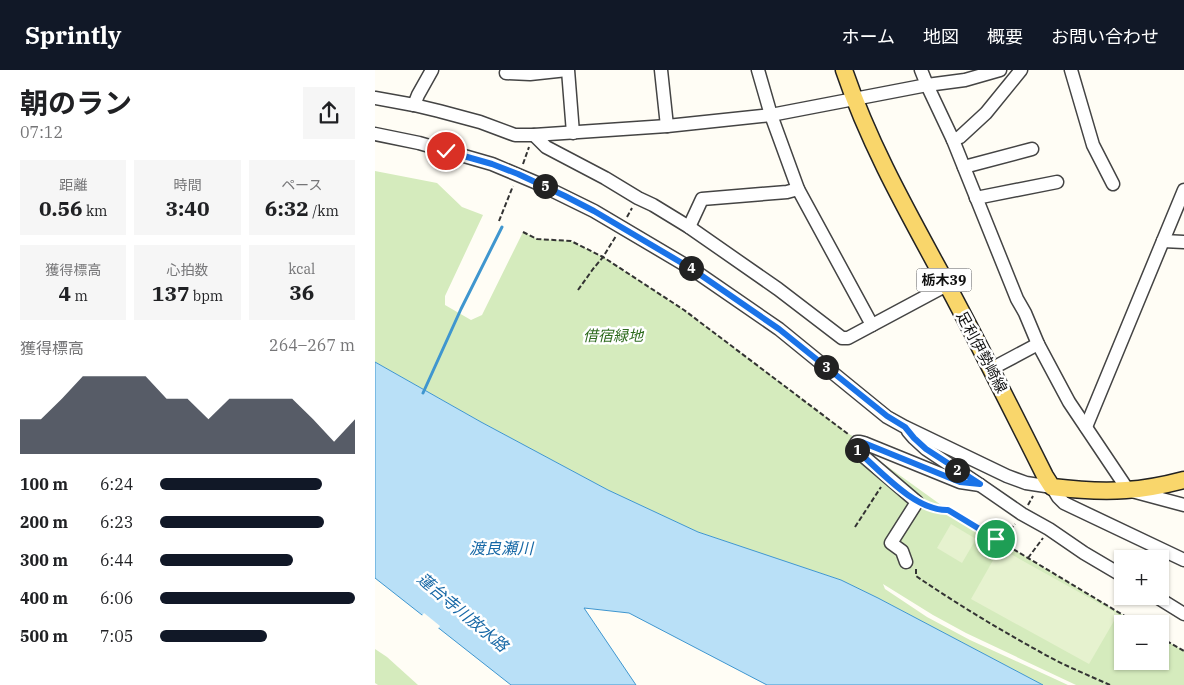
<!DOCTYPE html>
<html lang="ja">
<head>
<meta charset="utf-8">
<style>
  :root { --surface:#fff; --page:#f6f6f6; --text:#202124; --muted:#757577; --accent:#111827 }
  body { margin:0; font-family:"IBM Plex Serif","Noto Sans JP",serif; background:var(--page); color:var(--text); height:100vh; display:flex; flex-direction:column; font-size:19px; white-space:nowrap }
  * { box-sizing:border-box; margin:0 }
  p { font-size:16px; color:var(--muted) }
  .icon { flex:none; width:28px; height:28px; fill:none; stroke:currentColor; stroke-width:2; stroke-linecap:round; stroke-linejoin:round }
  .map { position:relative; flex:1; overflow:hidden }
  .panel { display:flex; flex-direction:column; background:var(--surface); width:375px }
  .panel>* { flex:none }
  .buttons { position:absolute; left:739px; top:480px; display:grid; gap:10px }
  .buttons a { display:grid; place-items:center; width:55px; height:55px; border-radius:0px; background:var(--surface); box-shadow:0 1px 4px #0004; font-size:25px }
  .pin { position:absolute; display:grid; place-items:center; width:42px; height:42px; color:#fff; margin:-21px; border:2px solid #fff; border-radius:50%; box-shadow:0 1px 5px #0007 }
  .km { position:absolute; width:25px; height:25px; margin:-12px; border-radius:50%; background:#222; color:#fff; font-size:14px; line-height:25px; text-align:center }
  .round { display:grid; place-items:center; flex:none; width:52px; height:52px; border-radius:0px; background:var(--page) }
  .headline { display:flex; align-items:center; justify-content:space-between; height:85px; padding:0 20px }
  h1 { font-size:28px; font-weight:700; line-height:38px }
  .figures { display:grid; grid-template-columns:repeat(3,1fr); gap:8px; height:85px; padding:5px 20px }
  .figures div { display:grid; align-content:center; border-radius:0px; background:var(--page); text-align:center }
  .figures b { font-size:21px; font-weight:700 }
  .figures small { font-size:14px; font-weight:400 }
  .figures p { font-size:14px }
  .chart { height:140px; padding:10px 20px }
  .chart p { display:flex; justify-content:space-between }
  .chart svg { width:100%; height:90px; margin-top:5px; fill:var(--accent); opacity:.7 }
  ul { padding:0 20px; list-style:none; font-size:16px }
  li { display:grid; grid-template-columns:80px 60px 1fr; align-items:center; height:38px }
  li i { height:12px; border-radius:6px; background:var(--accent) }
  header { display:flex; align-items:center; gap:30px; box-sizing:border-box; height:70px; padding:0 25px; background:var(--accent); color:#fff }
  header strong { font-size:24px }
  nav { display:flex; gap:28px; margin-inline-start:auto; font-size:18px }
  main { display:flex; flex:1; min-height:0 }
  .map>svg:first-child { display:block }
</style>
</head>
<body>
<header>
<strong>Sprintly</strong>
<nav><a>ホーム</a><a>地図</a><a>概要</a><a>お問い合わせ</a></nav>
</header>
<main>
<section class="panel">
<div class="headline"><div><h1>朝のラン</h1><p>07:12</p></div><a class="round"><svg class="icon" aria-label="share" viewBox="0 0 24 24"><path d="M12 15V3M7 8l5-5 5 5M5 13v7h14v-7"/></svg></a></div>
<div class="figures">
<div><p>距離</p><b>0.56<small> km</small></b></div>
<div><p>時間</p><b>3:40</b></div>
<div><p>ペース</p><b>6:32<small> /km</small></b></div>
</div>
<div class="figures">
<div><p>獲得標高</p><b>4<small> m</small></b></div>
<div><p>心拍数</p><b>137<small> bpm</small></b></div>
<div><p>kcal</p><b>36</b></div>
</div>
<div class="chart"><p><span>獲得標高</span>264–267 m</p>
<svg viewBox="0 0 160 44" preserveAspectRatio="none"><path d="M0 44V27L10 27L20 17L30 6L40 6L50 6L60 6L70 17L80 17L90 27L100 17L110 17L120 17L130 17L140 27L150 38L160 27V44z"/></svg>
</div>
<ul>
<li><b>100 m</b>6:24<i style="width:83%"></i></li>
<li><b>200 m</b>6:23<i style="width:84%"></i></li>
<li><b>300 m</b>6:44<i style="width:68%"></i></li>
<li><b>400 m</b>6:06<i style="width:100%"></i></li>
<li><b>500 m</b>7:05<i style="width:55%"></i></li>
</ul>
</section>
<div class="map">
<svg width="809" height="615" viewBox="0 0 809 615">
  <rect width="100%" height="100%" fill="#fffdf5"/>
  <g fill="#d5ebbd">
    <path d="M0,101L62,113L87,137L108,145L70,226V235L96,250L107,245L148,162L162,169L196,171L228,187L309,240L435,335L474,364L483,369L498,386L573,440L763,554H748V591H785V567L809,581V615H701L591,563L558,545L508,514L510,519L552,547L595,570L693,615H668L503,528L466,510L323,462L233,420L106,352L0,292Z"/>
    <path d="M0,579L12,587L43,615H3L0,613Z"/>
  </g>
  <g fill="#e6f2cf">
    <path d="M576,454L601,469L587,493L562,478Z"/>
    <path d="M625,478L743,544L714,594L596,529Z"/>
  </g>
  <path fill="#b9e0f7" stroke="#3f96cf" d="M0,292L106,352L233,420L323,462L466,510L503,528L668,615H392L254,543L209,538L261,615H136L0,508Z"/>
  <path fill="#fffdf5" d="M49,543L65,556L62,560L46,547Z"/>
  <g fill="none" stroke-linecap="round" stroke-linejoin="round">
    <path stroke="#3f96cf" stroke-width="3" d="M48,323L86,239L127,157"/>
    <g stroke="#444" stroke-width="15">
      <g id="minor">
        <path d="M193,0L198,63"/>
        <path d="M286,0L292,56"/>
        <path d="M383,0L396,45L423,119L497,255"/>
        <path d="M546,0L552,15L578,70L642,229L650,243L663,274L694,332L753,420L809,435"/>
        <path d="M696,0L718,75L738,114"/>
        <path d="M131,3L155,4L192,0"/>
        <path d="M0,28L39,35L64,41L105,52L140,65H159L292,56L396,45L552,15L590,10L625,0"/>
        <path d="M39,35L43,25L57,0"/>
        <path d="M0,64L44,73L117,94L162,113L219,141L317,199L404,259L512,347L530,357L632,406L651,413L677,417L683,427L689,433L809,490"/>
        <path d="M159,65L171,77L230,108L263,128L278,135L314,157L403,219L467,268H473L572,215"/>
        <path d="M578,70L585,67L611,43L646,0"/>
        <path d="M589,97L657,79"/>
        <path d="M601,128L682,112"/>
        <path d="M314,157L327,129L412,122L423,119"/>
        <path d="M788,171L809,172"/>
        <path d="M616,299L663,274"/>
        <path d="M711,357L809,120"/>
        <path d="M533,361L539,368L551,379L605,415L647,444L674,459L709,483L748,506"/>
        <path d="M531,492L527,481L516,473L542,432L487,385L481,378L480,375L482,372H485L489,373L585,412L605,415"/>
        <path d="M780,526L809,544"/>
      </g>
    </g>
    <g stroke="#222" stroke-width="19">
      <path id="major" d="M469,0C494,74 532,141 569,209C604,274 637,340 670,406L677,417C702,420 726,422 751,420C771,419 790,415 809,410"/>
    </g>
    <g stroke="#333" stroke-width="2" stroke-dasharray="5 2.5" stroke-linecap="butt">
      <path d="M148,94L154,77"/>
      <path d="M252,147L257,138"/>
      <path d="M124,151L138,116"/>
      <path d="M148,162L162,169L196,171L228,187L309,240L473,364"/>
      <path d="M203,220L218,199L228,187L241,166"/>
      <path d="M653,435L658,426"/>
      <path d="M553,436L565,441L573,440L763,554"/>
      <path d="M480,457L506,417"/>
      <path d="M626,472L640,454"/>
      <path d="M653,488L668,468"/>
      <path d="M541,499V506C582,534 625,560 669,584C690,596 713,605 735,615"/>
      <path d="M785,567L809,581"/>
    </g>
    <use href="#minor" stroke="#fff" stroke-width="12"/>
    <use href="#major" stroke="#f9d66b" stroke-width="16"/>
  </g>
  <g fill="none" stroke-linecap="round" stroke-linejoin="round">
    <g stroke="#fff" stroke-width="10">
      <path id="route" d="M71,81L117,94L143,104L190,126L219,141L317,199L404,259L512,346L530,357L539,368L551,379L605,414L585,412L489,373L485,372H482L480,375L481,378L487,385C509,405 542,441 573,440L621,469"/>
    </g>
    <use href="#route" stroke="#1a73e8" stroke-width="6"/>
  </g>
  <g text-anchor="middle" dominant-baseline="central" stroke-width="5" stroke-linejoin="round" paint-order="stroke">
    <rect fill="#fff" stroke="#585858" stroke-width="1" x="541.5" y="198.5" width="55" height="23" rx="4"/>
    <g font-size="14" font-weight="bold" fill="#111">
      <text x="569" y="210">栃木39</text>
    </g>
    <g font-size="15" font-style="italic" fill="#2f6b1f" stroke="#fff">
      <text x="238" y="265">借宿緑地</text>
    </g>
    <g font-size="15" fill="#111" stroke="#fff">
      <text transform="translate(607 282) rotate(62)">足利伊勢崎線</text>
    </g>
    <g font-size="16" font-style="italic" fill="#1768a6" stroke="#fff">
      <text x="126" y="478">渡良瀬川</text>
      <text transform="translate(88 542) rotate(40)">蓮台寺川放水路</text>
    </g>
  </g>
</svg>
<div class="buttons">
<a>+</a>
<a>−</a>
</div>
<div class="pin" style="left:621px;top:469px;background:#1e9e55"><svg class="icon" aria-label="arrive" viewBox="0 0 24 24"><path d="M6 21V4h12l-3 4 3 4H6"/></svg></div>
<div class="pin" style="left:71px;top:81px;background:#d93025"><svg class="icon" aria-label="check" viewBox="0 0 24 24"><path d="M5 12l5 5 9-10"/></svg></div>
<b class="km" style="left:482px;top:380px">1</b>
<b class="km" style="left:582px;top:400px">2</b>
<b class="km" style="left:451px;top:297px">3</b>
<b class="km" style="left:316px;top:198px">4</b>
<b class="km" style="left:170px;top:116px">5</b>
</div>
</main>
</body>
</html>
